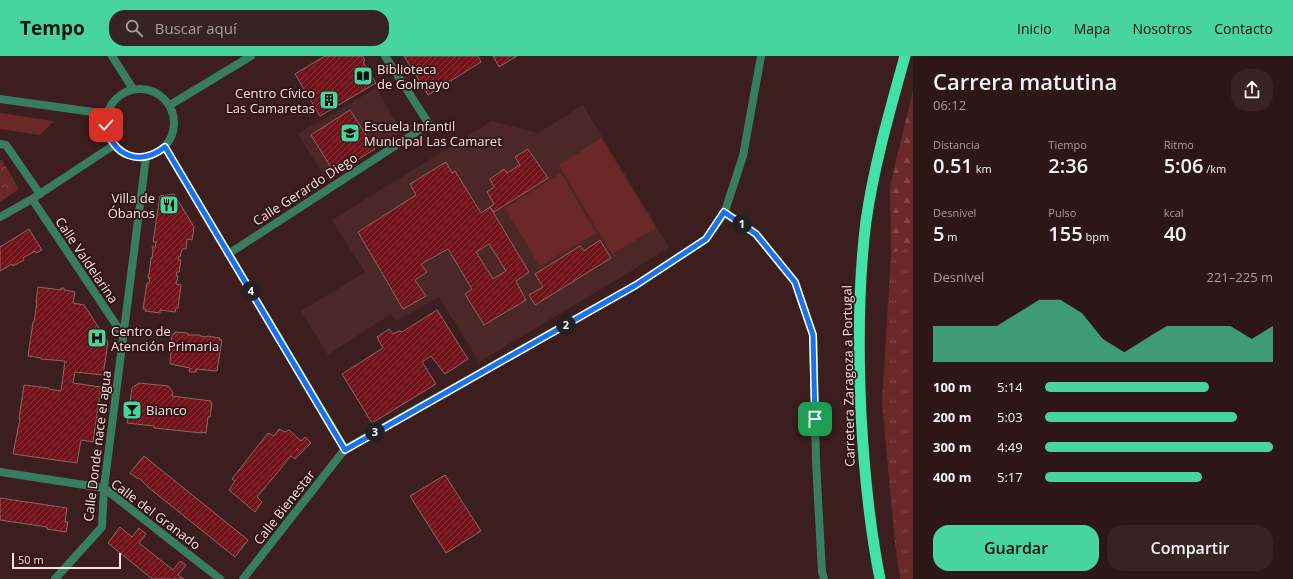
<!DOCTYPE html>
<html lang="es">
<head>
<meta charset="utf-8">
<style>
  :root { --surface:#2c1616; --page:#382323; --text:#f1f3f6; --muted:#a69fa1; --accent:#48d49d }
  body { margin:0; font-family:"Open Sans",sans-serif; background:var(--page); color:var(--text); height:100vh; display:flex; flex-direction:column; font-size:15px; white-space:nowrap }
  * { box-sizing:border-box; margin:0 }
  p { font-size:13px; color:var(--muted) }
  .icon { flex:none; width:22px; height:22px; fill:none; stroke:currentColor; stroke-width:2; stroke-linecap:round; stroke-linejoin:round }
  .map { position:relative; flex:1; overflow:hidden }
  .side { display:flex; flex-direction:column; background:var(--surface); width:380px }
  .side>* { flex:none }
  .scale { position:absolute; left:12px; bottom:10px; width:109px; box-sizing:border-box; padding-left:4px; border:2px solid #f7e2e1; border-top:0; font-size:11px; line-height:14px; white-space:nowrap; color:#f7e2e1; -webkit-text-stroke:3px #301414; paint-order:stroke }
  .pin { position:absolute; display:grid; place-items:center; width:34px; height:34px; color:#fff; margin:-17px; border-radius:8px; box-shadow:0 2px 6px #0006 }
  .km { position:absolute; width:20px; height:20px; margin:-10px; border-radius:50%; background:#222; color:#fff; font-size:11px; line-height:20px; text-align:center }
  .round { display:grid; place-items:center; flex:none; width:42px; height:42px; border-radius:16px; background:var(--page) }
  .overview { display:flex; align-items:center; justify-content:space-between; height:68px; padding:0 20px }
  h1 { font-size:22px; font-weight:600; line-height:30px }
  .stats { display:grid; grid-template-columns:repeat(3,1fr); gap:6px; height:68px; padding:4px 20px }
  .stats div { display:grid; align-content:center }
  .stats b { font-size:20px; font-weight:600 }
  .stats small { font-size:11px; font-weight:400 }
  .stats p { font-size:11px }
  .chart { height:112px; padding:8px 20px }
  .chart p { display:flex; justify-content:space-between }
  .chart svg { width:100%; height:72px; margin-top:4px; fill:var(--accent); opacity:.7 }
  .cta { display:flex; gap:8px; margin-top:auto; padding:8px 20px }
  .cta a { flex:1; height:46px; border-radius:16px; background:var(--accent); color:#111; font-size:16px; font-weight:600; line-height:46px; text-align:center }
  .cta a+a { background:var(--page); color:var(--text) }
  ul { padding:0 20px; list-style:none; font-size:13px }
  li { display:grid; grid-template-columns:64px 48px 1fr; align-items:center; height:30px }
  li i { height:10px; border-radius:5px; background:var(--accent) }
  header { display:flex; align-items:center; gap:24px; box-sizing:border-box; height:56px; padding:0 20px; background:var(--accent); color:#111 }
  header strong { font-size:19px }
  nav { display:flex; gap:22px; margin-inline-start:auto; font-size:14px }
  .search { width:280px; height:36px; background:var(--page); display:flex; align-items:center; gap:10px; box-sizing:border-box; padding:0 14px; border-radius:16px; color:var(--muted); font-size:15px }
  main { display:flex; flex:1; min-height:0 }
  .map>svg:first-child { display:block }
</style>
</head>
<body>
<header>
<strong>Tempo</strong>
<div class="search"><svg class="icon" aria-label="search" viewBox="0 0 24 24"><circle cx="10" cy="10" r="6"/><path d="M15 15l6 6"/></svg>Buscar aquí</div>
<nav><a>Inicio</a><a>Mapa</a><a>Nosotros</a><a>Contacto</a></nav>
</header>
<main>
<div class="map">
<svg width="913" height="523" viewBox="0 0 913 523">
  <defs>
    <pattern id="grass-tufts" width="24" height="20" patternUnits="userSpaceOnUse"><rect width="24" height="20" fill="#6a2828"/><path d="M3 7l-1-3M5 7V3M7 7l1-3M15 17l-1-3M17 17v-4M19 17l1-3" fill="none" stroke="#804747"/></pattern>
    <pattern id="forest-firs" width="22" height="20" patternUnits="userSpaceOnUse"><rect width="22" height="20" fill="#6a2828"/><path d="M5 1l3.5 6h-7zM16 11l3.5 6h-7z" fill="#804747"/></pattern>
    <pattern id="park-crowns" width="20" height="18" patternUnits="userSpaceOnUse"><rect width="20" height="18" fill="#6a2828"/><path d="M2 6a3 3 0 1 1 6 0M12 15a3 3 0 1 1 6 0" fill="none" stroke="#804747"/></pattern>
    <pattern id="building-hatch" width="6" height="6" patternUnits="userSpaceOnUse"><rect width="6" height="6" fill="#72131b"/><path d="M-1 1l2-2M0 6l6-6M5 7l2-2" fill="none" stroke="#87353c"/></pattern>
  </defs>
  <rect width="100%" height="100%" fill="#3b1e1d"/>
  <g fill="#4b2726">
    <path d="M376,32L402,76L326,123L298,78Z"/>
    <path d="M583,49L669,191L633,214L479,306L439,241L396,265L391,258L328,299L301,255L365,216L332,164L492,65L538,77Z"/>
  </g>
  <path fill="url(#grass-tufts)" d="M913,188V523H900L895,488L882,346L891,198Z"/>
  <path fill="url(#forest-firs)" d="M913,34V188L891,198L890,130Z"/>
  <path fill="url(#park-crowns)" d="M0,104H2L19,133L0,146Z"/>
  <g fill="#6a2828">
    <path d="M0,57L54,65L40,79L0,73Z"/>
    <path d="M601,82L656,172L612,198L559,109Z"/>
    <path d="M561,117L596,177L540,210L505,152Z"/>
  </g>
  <g fill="url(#building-hatch)" stroke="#8a6866" fill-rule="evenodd">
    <path d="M325,0H363L365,5L363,6L376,27L320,60L295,18Z"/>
    <path d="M404,0H478L481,6L428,39Z"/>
    <path d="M493,0H517L499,11Z"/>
    <path d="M350,54L375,93L335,118L311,79Z"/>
    <path d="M528,93L548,122L494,156L490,151L494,148L487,136L494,131L490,123L504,113L507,117L520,109L515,101Z"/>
    <path d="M446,106L452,117L455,115L481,157L490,151L529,216L516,225L526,244L484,269L465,238L472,233L448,193L421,208L427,216L415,224L426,240L403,253L358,176L416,139L410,128ZM489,188L506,215L493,223L476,196Z"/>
    <path d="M174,138L194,171L192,184L187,183L186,193H182L180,201L179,200L178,204H181L179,216H177L176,220H178L176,228L181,229L178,252H176L175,256L160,254V257L145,255L146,253H143L147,227H149L150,222H148V219H149L151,202H152L153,194L152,191H155L156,186H153L160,140Z"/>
    <path d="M29,173L42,194L36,197L35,195L23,202L24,204L13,210L12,208L0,215V191Z"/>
    <path d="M600,184L611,202L535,249L529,239L543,231L535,218L580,190L584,195Z"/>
    <path d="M38,231L61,234V232H64V234L75,236L73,247L84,249L108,286L103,319L75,316L73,327L101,331L93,386L81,384L77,407L13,398L20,363H19L24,329L49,332V333L61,335L65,305L41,303V302L28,300L33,266H34L37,246H36Z"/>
    <path d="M437,254L468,303L445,318L431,300L422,306L436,328L372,367L342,318L383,292L377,281L389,273L393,278L399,275L402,276Z"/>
    <path d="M175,276L188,277V279H200V280L206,281L207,280L220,282L219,284H222L217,315L196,313V316H189L190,312L170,308L172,278H175Z"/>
    <path d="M139,327L168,330L173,336L172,340L211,345V347H212L210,361H208L206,377L201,376L202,377L154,372V370L127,367L132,332Z"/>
    <path d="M279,373L285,376L289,374L301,385L305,381L311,387L295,403L291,400L257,441L262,446L255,456L229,434L235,425L232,423L268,377L274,380Z"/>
    <path d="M144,400L248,484L235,501L148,431L139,422L138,423L130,417Z"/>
    <path d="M445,419L481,475L446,497L410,440Z"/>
    <path d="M0,442L67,452L65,466H68L66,476L47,473V471L0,464Z"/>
    <path d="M120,471L132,481L139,472L146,478L139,487L173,514L180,505L186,509L178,519L184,523H152L108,487Z"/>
  </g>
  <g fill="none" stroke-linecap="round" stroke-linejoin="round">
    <g stroke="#397d60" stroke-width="8">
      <path d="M0,88L6,89L40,138"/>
      <path d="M724,156L756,178L795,226L813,279L816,405L822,516L824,523"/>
      <path d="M228,198L429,68L385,0"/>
    </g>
    <g stroke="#397d60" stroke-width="8">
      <path d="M112,0L133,33"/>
      <circle cx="140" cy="67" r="34"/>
      <path d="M0,43L107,58"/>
      <path d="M170,49L251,0"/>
      <path d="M165,91L345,393"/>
      <path d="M32,143L123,279"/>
      <path d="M0,161L32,143L114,89"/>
      <path d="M0,416L104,432L220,523"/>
      <path d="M55,523L102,471L104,432L146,101"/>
      <path d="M243,523L345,393L636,229L706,183L724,158L743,100L761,0"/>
    </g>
    <path stroke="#42e2a7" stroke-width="11" d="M880,523C869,468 864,413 861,358C858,293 858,229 866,165C874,109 890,54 905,0"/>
  </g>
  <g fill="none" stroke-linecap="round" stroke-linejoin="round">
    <g stroke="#fff" stroke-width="8">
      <path id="route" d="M106,69C113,100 139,111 165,91L345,394L636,229L706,183L724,156L756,178L795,226L813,279L815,363"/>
    </g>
    <use href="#route" stroke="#1a73e8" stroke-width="5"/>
  </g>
  <defs>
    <g id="library-square" transform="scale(1)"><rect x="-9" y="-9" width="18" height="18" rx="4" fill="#48d49d" stroke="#301414"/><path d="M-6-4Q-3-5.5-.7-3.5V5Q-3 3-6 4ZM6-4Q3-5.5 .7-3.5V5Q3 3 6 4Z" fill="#111"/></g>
    <g id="building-square" transform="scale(1)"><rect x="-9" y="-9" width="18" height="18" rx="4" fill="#48d49d" stroke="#301414"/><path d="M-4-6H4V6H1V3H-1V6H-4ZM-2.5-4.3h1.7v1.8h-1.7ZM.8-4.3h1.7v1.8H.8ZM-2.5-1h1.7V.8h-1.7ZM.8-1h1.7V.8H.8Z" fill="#111"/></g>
    <g id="school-square" transform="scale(1)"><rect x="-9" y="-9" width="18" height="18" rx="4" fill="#48d49d" stroke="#301414"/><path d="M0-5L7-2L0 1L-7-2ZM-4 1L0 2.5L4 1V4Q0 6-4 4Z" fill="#111"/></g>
    <g id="restaurant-square" transform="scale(1)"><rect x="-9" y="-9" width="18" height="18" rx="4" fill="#48d49d" stroke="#301414"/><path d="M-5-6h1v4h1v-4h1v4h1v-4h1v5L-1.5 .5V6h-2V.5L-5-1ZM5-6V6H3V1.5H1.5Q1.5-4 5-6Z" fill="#111"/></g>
    <g id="hospital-square" transform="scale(1)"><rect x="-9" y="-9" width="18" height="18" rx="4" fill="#48d49d" stroke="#301414"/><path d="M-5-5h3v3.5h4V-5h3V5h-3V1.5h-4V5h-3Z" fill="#111"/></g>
    <g id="bar-square" transform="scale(1)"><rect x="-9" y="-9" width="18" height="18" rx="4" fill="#48d49d" stroke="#301414"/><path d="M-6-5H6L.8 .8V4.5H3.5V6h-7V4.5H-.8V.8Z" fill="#111"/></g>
  </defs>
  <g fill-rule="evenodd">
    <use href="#library-square" x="363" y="20"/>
    <use href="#building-square" x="329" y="44"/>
    <use href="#school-square" x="350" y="77"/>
    <use href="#restaurant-square" x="169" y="149"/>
    <use href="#hospital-square" x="97" y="282"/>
    <use href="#bar-square" x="132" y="354"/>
  </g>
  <g text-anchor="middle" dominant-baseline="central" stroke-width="3.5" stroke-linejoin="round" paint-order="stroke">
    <g font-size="13" fill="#f7e2e1" stroke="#301414" text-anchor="start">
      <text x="377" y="13">Biblioteca<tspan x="377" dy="15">de Golmayo</tspan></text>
      <text x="315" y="37" text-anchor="end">Centro Cívico<tspan x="315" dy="15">Las Camaretas</tspan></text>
      <text x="364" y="70">Escuela Infantil<tspan x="364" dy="15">Municipal Las Camaret</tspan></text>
      <text x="155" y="142" text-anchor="end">Villa de<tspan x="155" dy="15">Óbanos</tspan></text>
      <text x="111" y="275">Centro de<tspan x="111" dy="15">Atención Primaria</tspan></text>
      <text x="146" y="354">Bianco</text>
    </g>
    <g font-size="13" fill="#f7e2e1" stroke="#301414">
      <text transform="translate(305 133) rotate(-33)">Calle Gerardo Diego</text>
      <text transform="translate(87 204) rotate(56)">Calle Valdelarina</text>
      <text transform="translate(848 320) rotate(-91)">Carretera Zaragoza a Portugal</text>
      <text transform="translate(97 390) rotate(-83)">Calle Donde nace el agua</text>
      <text transform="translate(284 451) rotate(-52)">Calle Bienestar</text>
      <text transform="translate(156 458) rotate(37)">Calle del Granado</text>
    </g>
  </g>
</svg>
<div class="scale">50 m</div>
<div class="pin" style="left:815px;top:363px;background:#1e9e55"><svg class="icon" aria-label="arrive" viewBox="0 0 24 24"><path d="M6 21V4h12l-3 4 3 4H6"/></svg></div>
<div class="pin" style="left:106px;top:69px;background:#d93025"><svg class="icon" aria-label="check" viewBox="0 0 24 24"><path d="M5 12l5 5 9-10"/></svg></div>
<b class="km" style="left:742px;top:168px">1</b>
<b class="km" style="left:566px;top:269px">2</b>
<b class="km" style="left:375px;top:376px">3</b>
<b class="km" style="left:251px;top:235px">4</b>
</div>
<section class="side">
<div class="overview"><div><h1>Carrera matutina</h1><p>06:12</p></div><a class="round"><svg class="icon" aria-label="share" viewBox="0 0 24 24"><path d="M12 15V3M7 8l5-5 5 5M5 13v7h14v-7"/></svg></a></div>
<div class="stats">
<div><p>Distancia</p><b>0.51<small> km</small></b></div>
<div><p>Tiempo</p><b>2:36</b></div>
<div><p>Ritmo</p><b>5:06<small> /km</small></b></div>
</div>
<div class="stats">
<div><p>Desnivel</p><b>5<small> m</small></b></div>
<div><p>Pulso</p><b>155<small> bpm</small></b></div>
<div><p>kcal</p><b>40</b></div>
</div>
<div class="chart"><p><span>Desnivel</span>221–225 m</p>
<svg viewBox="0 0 160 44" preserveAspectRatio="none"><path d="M0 44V22L10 22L20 22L30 22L40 14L50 6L60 6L70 14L80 30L90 38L100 30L110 22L120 22L130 22L140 22L150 30L160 22V44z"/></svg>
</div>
<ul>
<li><b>100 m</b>5:14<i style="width:72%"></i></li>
<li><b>200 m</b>5:03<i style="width:84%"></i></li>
<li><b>300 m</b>4:49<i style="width:100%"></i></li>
<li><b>400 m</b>5:17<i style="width:69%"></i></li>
</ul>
<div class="cta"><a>Guardar</a><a>Compartir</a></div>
</section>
</main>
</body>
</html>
